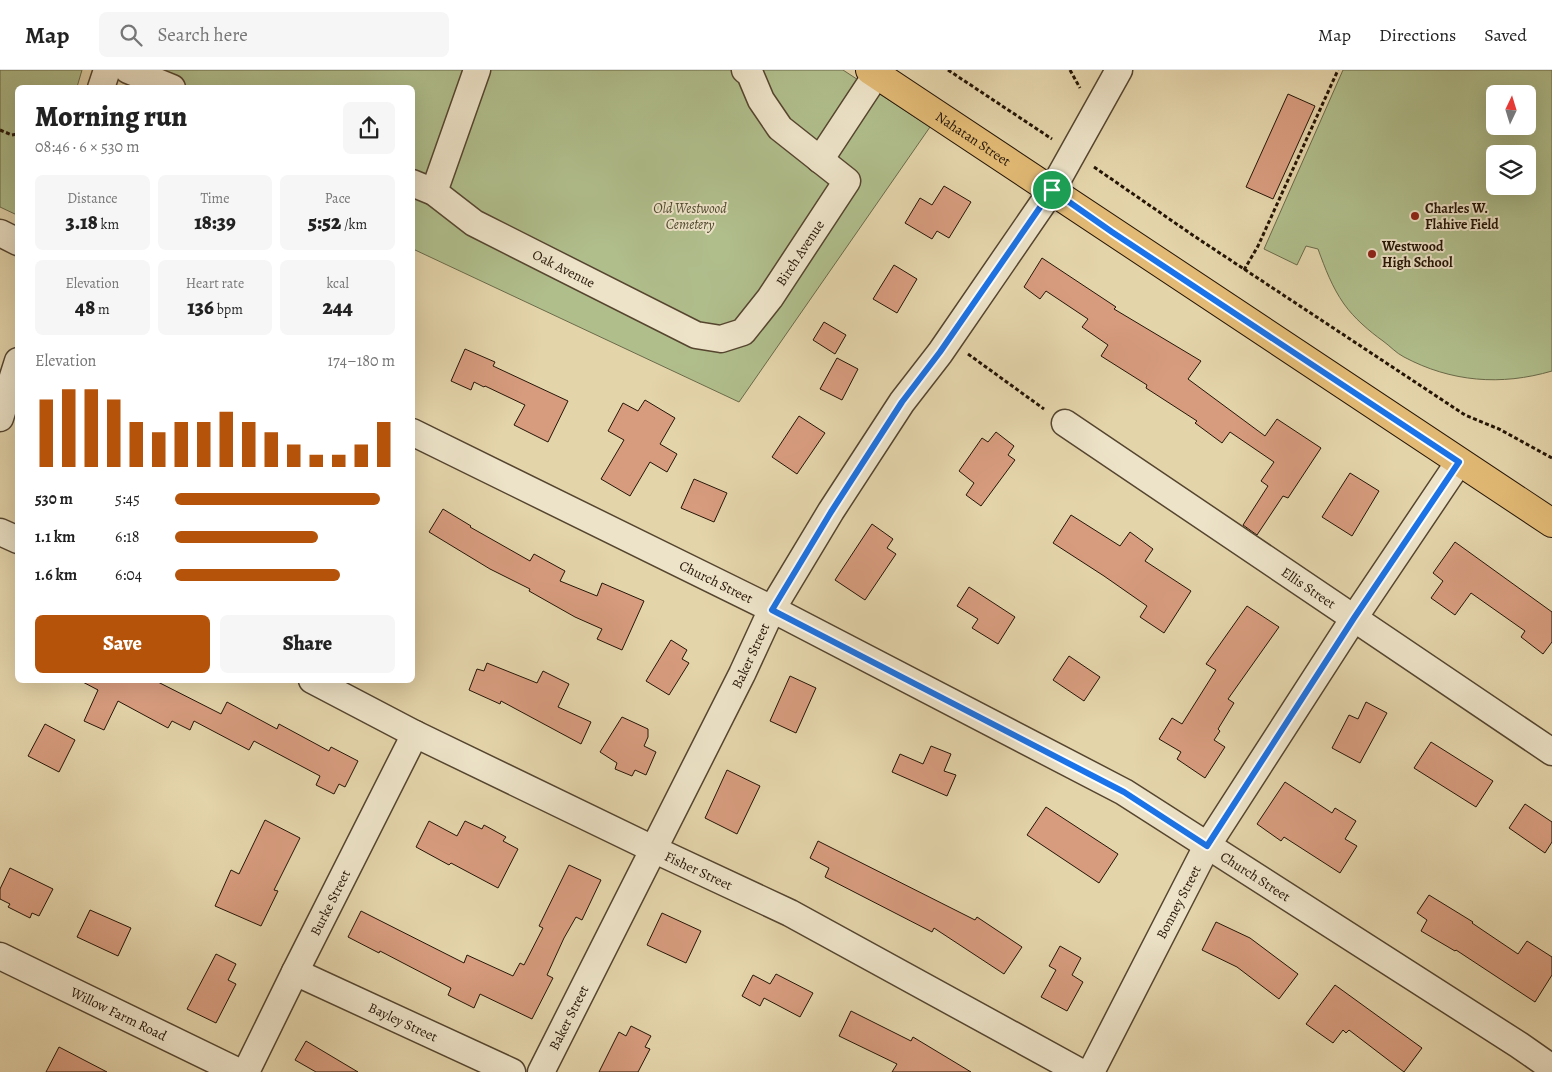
<!DOCTYPE html>
<html lang="en">
<head>
<meta charset="utf-8">
<style>
  :root { --surface:#fff; --page:#f6f6f6; --text:#222; --muted:#767676; --line:#e0e0e0; --accent:#b45309 }
  body { margin:0; font-family:Alegreya,serif; background:var(--page); color:var(--text); height:100vh; display:flex; flex-direction:column; font-size:19px; white-space:nowrap }
  * { box-sizing:border-box; margin:0 }
  p { font-size:16px; color:var(--muted) }
  .icon { flex:none; width:28px; height:28px; fill:none; stroke:currentColor; stroke-width:2; stroke-linecap:round; stroke-linejoin:round }
  .map { position:relative; flex:1; overflow:hidden }
  .drawer { position:absolute; left:15px; top:15px; width:400px; height:598px; display:flex; flex-direction:column; background:var(--surface); border-radius:8px; box-shadow:0 5px 20px #0002 }
  .drawer>* { flex:none }
  .needle { width:32px; rotate:4deg }
  .tools { position:absolute; left:1486px; top:15px; display:grid; gap:10px }
  .tools a { display:grid; place-items:center; width:50px; height:50px; border-radius:8px; background:var(--surface); box-shadow:0 5px 20px #0002; font-size:25px }
  .pin { position:absolute; display:grid; place-items:center; width:42px; height:42px; color:#fff; margin:-21px; border:2px solid #fff; border-radius:50%; box-shadow:0 1px 5px #0007 }
  .round { display:grid; place-items:center; flex:none; width:52px; height:52px; border-radius:8px; background:var(--page) }
  .head { display:flex; align-items:center; justify-content:space-between; height:85px; padding:0 20px }
  h1 { font-size:28px; font-weight:800; line-height:38px }
  .stats { display:grid; grid-template-columns:repeat(3,1fr); gap:8px; height:85px; padding:5px 20px }
  .stats div { display:grid; align-content:center; border-radius:8px; background:var(--page); text-align:center }
  .stats b { font-size:21px; font-weight:800 }
  .stats small { font-size:14px; font-weight:400 }
  .stats p { font-size:14px }
  .chart { height:140px; padding:10px 20px }
  .chart p { display:flex; justify-content:space-between }
  .chart svg { width:100%; height:90px; margin-top:5px; stroke:var(--accent); stroke-width:6 }
  .action { display:flex; gap:10px; margin-top:auto; padding:10px 20px }
  .action a { flex:1; height:58px; border-radius:8px; background:var(--accent); color:#fff; font-size:20px; font-weight:800; line-height:58px; text-align:center }
  .action a+a { background:var(--page); color:var(--text) }
  ul { padding:0 20px; list-style:none; font-size:16px }
  li { display:grid; grid-template-columns:80px 60px 1fr; align-items:center; height:38px }
  li i { height:12px; border-radius:6px; background:var(--accent) }
  header { display:flex; align-items:center; gap:30px; box-sizing:border-box; height:70px; padding:0 25px; background:var(--surface); border-bottom:1px solid var(--line) }
  header strong { font-size:24px }
  nav { display:flex; gap:28px; margin-inline-start:auto; font-size:18px }
  .search { width:350px; height:45px; background:var(--page); display:flex; align-items:center; gap:12px; box-sizing:border-box; padding:0 18px; border-radius:8px; color:var(--muted); font-size:19px }
  .map>svg:first-child { display:block }
</style>
</head>
<body>
<header>
<strong>Map</strong>
<div class="search"><svg class="icon" aria-label="search" viewBox="0 0 24 24"><circle cx="10" cy="10" r="6"/><path d="M15 15l6 6"/></svg>Search here</div>
<nav><a>Map</a><a>Directions</a><a>Saved</a></nav>
</header>
<div class="map">
<svg width="1552" height="1002" viewBox="0 0 1552 1002">
  <rect width="100%" height="100%" fill="#e4d4aa"/>
  <filter id="stains"><feTurbulence type="fractalNoise" baseFrequency=".004" numOctaves="4"/><feColorMatrix values="0 0 0 0 .2 0 0 0 0 .09 0 0 0 0 .02 0 0 0 .5 -.17"/></filter>
  <radialGradient id="worn" r=".72"><stop offset=".6" stop-color="#630" stop-opacity="0"/><stop offset="1" stop-color="#630" stop-opacity=".3"/></radialGradient>
  <g fill="#b0be8c" stroke="#6a6a49" fill-rule="evenodd">
    <path d="M0,0H82L77,17L18,18L17,145L0,137Z"/>
    <path d="M134,0H843L930,57L739,332L413,179L412,18H128Z"/>
    <path d="M1343,0H1552V301C1501,316 1451,312 1404,287C1396,283 1390,276 1383,271C1369,261 1354,248 1344,234C1332,217 1325,198 1318,179L1306,176L1297,195L1264,179ZM1495,24H1528V56H1495ZM1495,84H1528V116H1495Z"/>
  </g>
  <g fill="#d79c7e" stroke="#251506">
    <path d="M1288,24L1315,36L1273,129L1246,117Z"/>
    <path d="M944,116L971,132L949,168L937,161L932,169L905,153L920,128L932,135Z"/>
    <path d="M1042,188L1116,237L1114,239L1201,291L1188,309L1265,366L1277,349L1321,378L1288,428L1283,426L1257,465L1243,455L1268,416L1261,411L1274,392L1230,362L1222,373L1195,353L1197,351L1146,318L1147,315L1101,286L1108,275L1082,257L1088,249L1046,221L1040,229L1024,217Z"/>
    <path d="M894,195L917,209L897,243L873,229Z"/>
    <path d="M824,252L846,265L835,284L813,270Z"/>
    <path d="M465,279L495,292L493,296L568,331L548,372L514,355L525,335L485,316L484,317L474,312L471,320L451,311Z"/>
    <path d="M837,288L858,299L842,330L820,319Z"/>
    <path d="M645,330L675,348L660,374L677,384L667,402L650,392L630,426L601,409L624,370L608,361L623,333L638,341Z"/>
    <path d="M799,346L825,363L797,404L772,387Z"/>
    <path d="M996,362L1014,376L1008,385L1015,390L981,436L966,425L974,413L959,401L982,368L988,372Z"/>
    <path d="M1350,403L1379,421L1352,466L1322,447Z"/>
    <path d="M694,409L727,423L714,452L681,438Z"/>
    <path d="M443,439L471,456L470,457L530,491L534,484L565,501L560,511L597,526L602,513L644,531L622,580L597,569L602,559L575,547L529,521L530,519L490,499L429,462Z"/>
    <path d="M1071,445L1120,476L1130,462L1153,479L1145,491L1191,521L1164,563L1140,547L1147,536L1104,506L1053,473Z"/>
    <path d="M872,454L893,469L887,478L896,484L865,530L835,510Z"/>
    <path d="M1455,472L1552,542V572L1543,584L1521,567L1525,561L1471,523L1455,545L1431,528L1443,511L1433,503Z"/>
    <path d="M969,517L1015,547L998,574L972,558L978,549L957,536Z"/>
    <path d="M1247,536L1279,557L1228,629L1234,633L1218,659L1220,661L1214,670L1225,677L1205,708L1177,689L1181,682L1159,669L1172,648L1182,654L1216,600L1206,594Z"/>
    <path d="M671,570L687,580L682,589L689,593L669,625L646,611Z"/>
    <path d="M1069,586L1100,607L1084,631L1053,610Z"/>
    <path d="M487,593L537,613L543,601L569,614L558,637L591,652L581,674L501,631L500,634L469,620L477,599L484,601Z"/>
    <path d="M790,606L816,618L796,663L770,651Z"/>
    <path d="M79,610H154L221,644L227,632L277,659L279,654L329,681L331,677L358,691L345,717L339,714L334,724L316,715L320,706L254,671L249,680L194,651L190,660L172,651L168,658L118,631L104,660L84,651L98,620Z"/>
    <path d="M1366,632L1387,643L1360,693L1332,678L1349,645L1358,649Z"/>
    <path d="M622,647L648,659V667L644,676L656,682L646,705L635,700L632,706L615,699L617,693L600,682Z"/>
    <path d="M45,654L75,670L59,702L28,686Z"/>
    <path d="M1431,672L1493,711L1476,737L1414,698Z"/>
    <path d="M931,676L951,684L944,701L956,705L947,726L892,702L900,684L923,694Z"/>
    <path d="M727,700L760,716L737,764L705,748Z"/>
    <path d="M1285,712L1332,743L1335,738L1356,751L1345,769L1357,776L1340,803L1284,767L1281,771L1257,754Z"/>
    <path d="M1525,734L1552,752V772L1545,783L1509,758Z"/>
    <path d="M1046,737L1118,784L1099,813L1027,765Z"/>
    <path d="M265,750L300,768L274,820L278,821L261,856L215,836L231,800L239,804Z"/>
    <path d="M429,751L457,766L465,751L482,759L484,755L506,767L503,771L518,779L498,818L451,793L449,795L416,777Z"/>
    <path d="M818,771L975,850L977,847L1022,877L1004,904L934,858L932,862L825,807L829,798L810,788Z"/>
    <path d="M569,795L601,810L582,850L576,847L564,868L547,905L553,908L532,949L480,924L474,938L448,925L451,918L380,881L379,883L348,867L361,841L464,893L467,885L513,906L520,893L524,895L543,858L539,856Z"/>
    <path d="M10,798L53,819L39,846L32,843L30,848L8,837L10,834L0,829V819Z"/>
    <path d="M1429,825L1473,852L1472,853L1518,884L1527,871L1552,887V905L1535,932L1456,880L1455,881L1421,861L1427,850L1417,843Z"/>
    <path d="M90,840L131,858L118,886L77,867Z"/>
    <path d="M662,843L701,861L686,893L647,875Z"/>
    <path d="M1216,852L1250,868L1298,904L1279,929L1237,897L1202,880Z"/>
    <path d="M1060,876L1081,888L1072,905L1083,912L1067,941L1041,927L1056,900L1049,896Z"/>
    <path d="M216,884L236,894L228,910L236,914L216,953L187,939Z"/>
    <path d="M776,904L813,923L800,947L764,928L760,936L742,926L753,905L770,914Z"/>
    <path d="M1335,915L1422,978L1404,1002L1349,960L1346,963L1343,960L1333,973L1306,954Z"/>
    <path d="M851,941L911,971L913,967L971,1002H892L897,994L839,966Z"/>
    <path d="M631,956L651,966L645,977L650,979L638,1002H599L619,962L626,966Z"/>
    <path d="M306,971L358,1002H316L295,990Z"/>
    <path d="M59,977L107,1002H46Z"/>
  </g>
  <g fill="none" stroke-linecap="round" stroke-linejoin="round">
    <g stroke="#55452f" stroke-width="29">
      <g id="minor">
        <path d="M128,0L172,18"/>
        <path d="M101,18L107,0"/>
        <path d="M820,90L876,5"/>
        <path id="s1" d="M412,113L434,122L474,153L696,265L721,269L743,262L770,228L847,111L780,58L761,30L750,4L745,0"/>
        <path d="M434,122L477,0"/>
        <path d="M0,163L18,172"/>
        <path d="M0,348L18,291"/>
        <path id="s2" d="M1065,353L1552,682"/>
        <path id="s3" d="M412,362L772,539L1124,722L1519,975L1552,998"/>
        <path d="M0,462L18,470"/>
        <path id="s4" d="M312,610L415,664L653,779L790,843L1080,1002"/>
        <path id="s5" d="M0,886L239,1002"/>
        <path id="s6" d="M295,902L512,1002"/>
        <path id="s7" d="M246,1002L295,902L415,664"/>
        <path id="s8" d="M541,1002L742,604L772,539L831,441L902,332L940,283L1052,120L1119,0"/>
        <path id="s9" d="M1091,1002L1207,776L1354,548L1459,392"/>
      </g>
    </g>
    <g stroke="#251506" stroke-width="30">
      <g id="major">
        <path id="s10" d="M870,0L1552,453"/>
      </g>
    </g>
    <g stroke="#251506" stroke-width="3" stroke-dasharray="4 2.5" stroke-linecap="butt">
      <path d="M948,0L1052,69"/>
      <path d="M1070,0L1080,18"/>
      <path d="M0,60L12,65L18,64"/>
      <path d="M1094,97L1194,166L1465,345L1499,359L1552,388"/>
      <path d="M1244,200L1258,176L1338,0"/>
      <path d="M968,284L1044,339"/>
    </g>
    <use href="#minor" stroke="#ede3c8" stroke-width="26"/>
    <use href="#major" stroke="#e2ba75" stroke-width="28"/>
  </g>
  <g fill="none" stroke-linecap="round" stroke-linejoin="round">
    <g stroke="#fff" stroke-width="10">
      <path id="route" d="M1052,120L1112,162L1459,392L1354,548L1207,776L1124,722L772,540L831,442L902,332L940,282Z"/>
    </g>
    <use href="#route" stroke="#1a73e8" stroke-width="6"/>
  </g>
  <g fill="#8f2418" stroke="#ede3c8" stroke-width="2">
    <circle cx="1415" cy="146" r="5"/>
    <circle cx="1372" cy="184" r="5"/>
  </g>
  <g text-anchor="middle" dominant-baseline="central" stroke-width="4" stroke-linejoin="round" paint-order="stroke">
    <g font-size="14" fill="#251506" stroke="#ede3c8">
      <text stroke="none"><textPath href="#s10" startOffset="124">Nahatan Street</textPath></text>
      <text stroke="none"><textPath href="#s1" startOffset="469">Birch Avenue</textPath></text>
      <text stroke="none"><textPath href="#s1" startOffset="175">Oak Avenue</textPath></text>
      <text stroke="none"><textPath href="#s3" startOffset="339">Church Street</textPath></text>
      <text stroke="none"><textPath href="#s2" startOffset="294">Ellis Street</textPath></text>
      <text stroke="none"><textPath href="#s8" startOffset="466">Baker Street</textPath></text>
      <text stroke="none"><textPath href="#s4" startOffset="431">Fisher Street</textPath></text>
      <text stroke="none"><textPath href="#s3" startOffset="954">Church Street</textPath></text>
      <text stroke="none"><textPath href="#s7" startOffset="189">Burke Street</textPath></text>
      <text stroke="none"><textPath href="#s9" startOffset="191">Bonney Street</textPath></text>
      <text stroke="none"><textPath href="#s5" startOffset="132">Willow Farm Road</textPath></text>
      <text stroke="none"><textPath href="#s8" startOffset="61">Baker Street</textPath></text>
      <text stroke="none"><textPath href="#s6" startOffset="119">Bayley Street</textPath></text>
    </g>
    <g font-size="14" font-style="italic" fill="#4f482e" stroke="#ede3c8">
      <text x="690" y="138">Old Westwood<tspan x="690" dy="16">Cemetery</tspan></text>
    </g>
    <g font-size="14" font-weight="bold" fill="#251506" stroke="#ede3c8" text-anchor="start">
      <text x="1425" y="138">Charles W.<tspan x="1425" dy="16">Flahive Field</tspan></text>
      <text x="1382" y="176">Westwood<tspan x="1382" dy="16">High School</tspan></text>
    </g>
  </g>
  <rect width="100%" height="100%" filter="url(#stains)"/>
  <rect width="100%" height="100%" fill="url(#worn)"/>
</svg>
<div class="tools">
<a><svg class="needle" viewBox="-14 -14 28 28"><path d="M0-13l5 13h-10z" fill="#e53935"/><path d="M0 13l5-13h-10z" fill="#767676"/></svg></a>
<a><svg class="icon" aria-label="layers" viewBox="0 0 24 24"><path d="M12 4l9 5-9 5-9-5zM3 14l9 5 9-5"/></svg></a>
</div>
<div class="pin" style="left:1052px;top:120px;background:#1e9e55"><svg class="icon" aria-label="arrive" viewBox="0 0 24 24"><path d="M6 21V4h12l-3 4 3 4H6"/></svg></div>
<section class="drawer">
<div class="head"><div><h1>Morning run</h1><p>08:46 · 6 × 530 m</p></div><a class="round"><svg class="icon" aria-label="share" viewBox="0 0 24 24"><path d="M12 15V3M7 8l5-5 5 5M5 13v7h14v-7"/></svg></a></div>
<div class="stats">
<div><p>Distance</p><b>3.18<small> km</small></b></div>
<div><p>Time</p><b>18:39</b></div>
<div><p>Pace</p><b>5:52<small> /km</small></b></div>
</div>
<div class="stats">
<div><p>Elevation</p><b>48<small> m</small></b></div>
<div><p>Heart rate</p><b>136<small> bpm</small></b></div>
<div><p>kcal</p><b>244</b></div>
</div>
<div class="chart"><p><span>Elevation</span>174–180 m</p>
<svg viewBox="0 0 160 44" preserveAspectRatio="none"><path d="M5 44V11M15 44V6M25 44V6M35 44V11M45 44V22M55 44V27M65 44V22M75 44V22M85 44V17M95 44V22M105 44V27M115 44V33M125 44V38M135 44V38M145 44V33M155 44V22"/></svg>
</div>
<ul>
<li><b>530 m</b>5:45<i style="width:93%"></i></li>
<li><b>1.1 km</b>6:18<i style="width:65%"></i></li>
<li><b>1.6 km</b>6:04<i style="width:75%"></i></li>
</ul>
<div class="action"><a>Save</a><a>Share</a></div>
</section>
</div>
</body>
</html>
